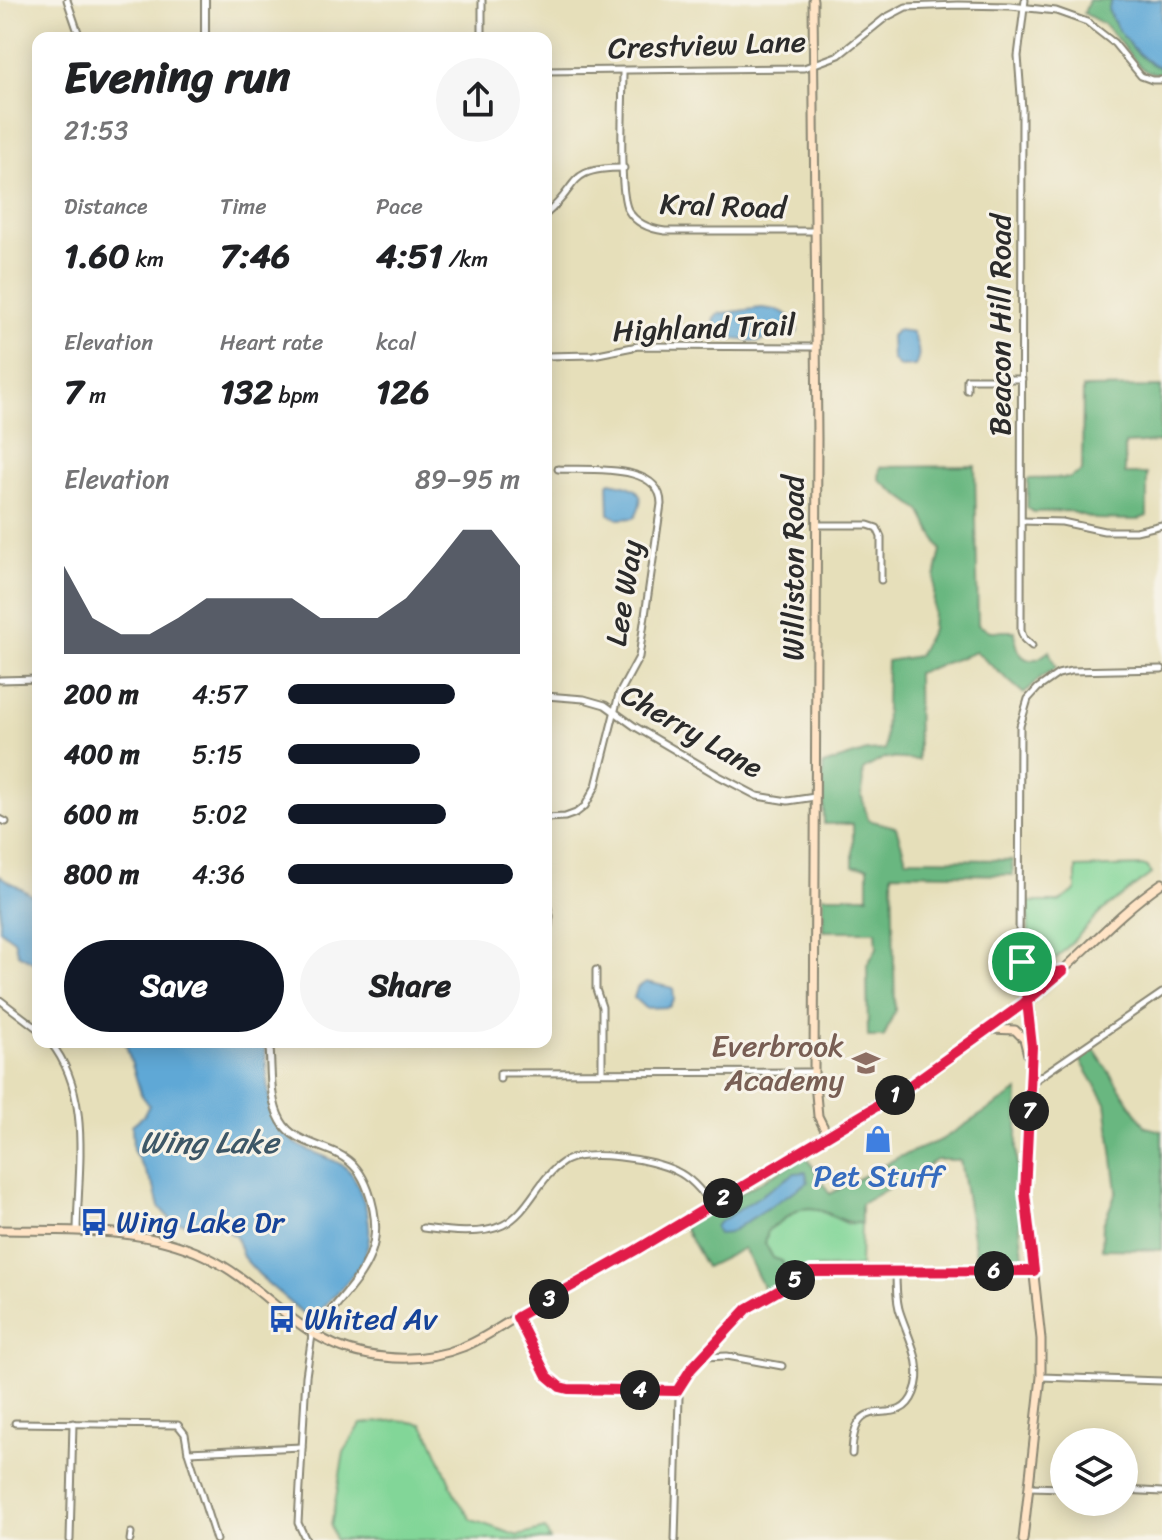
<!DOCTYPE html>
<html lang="en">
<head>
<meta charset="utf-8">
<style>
  :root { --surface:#fff; --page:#f6f6f6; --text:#202124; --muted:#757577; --accent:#111827 }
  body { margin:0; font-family:Sriracha,sans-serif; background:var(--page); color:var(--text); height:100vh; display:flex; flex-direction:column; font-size:30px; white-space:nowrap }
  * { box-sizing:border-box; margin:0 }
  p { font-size:26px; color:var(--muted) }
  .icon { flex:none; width:44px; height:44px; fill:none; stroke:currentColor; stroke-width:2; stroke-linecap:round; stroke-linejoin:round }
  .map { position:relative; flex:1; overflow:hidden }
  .details { position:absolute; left:32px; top:32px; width:520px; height:1016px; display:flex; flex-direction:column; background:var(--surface); border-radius:16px; box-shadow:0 4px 20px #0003 }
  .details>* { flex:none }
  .fabs { position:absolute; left:1050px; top:1428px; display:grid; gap:16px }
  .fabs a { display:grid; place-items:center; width:88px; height:88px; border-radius:50%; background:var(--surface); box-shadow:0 4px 20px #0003; font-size:40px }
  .pin { position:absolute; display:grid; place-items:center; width:68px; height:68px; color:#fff; margin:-34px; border:4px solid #fff; border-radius:50%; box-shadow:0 2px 8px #0007 }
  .km { position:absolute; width:40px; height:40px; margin:-20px; border-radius:50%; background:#222; color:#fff; font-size:22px; line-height:40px; text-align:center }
  .round { display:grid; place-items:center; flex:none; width:84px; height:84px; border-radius:42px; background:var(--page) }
  .overview { display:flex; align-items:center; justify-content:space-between; height:136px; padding:0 32px }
  h1 { font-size:44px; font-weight:800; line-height:60px }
  .stats { display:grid; grid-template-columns:repeat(3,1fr); gap:12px; height:136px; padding:8px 32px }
  .stats div { display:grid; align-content:center }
  .stats b { font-size:34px; font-weight:800 }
  .stats small { font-size:22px; font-weight:400 }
  .stats p { font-size:22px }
  .chart { height:224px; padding:16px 32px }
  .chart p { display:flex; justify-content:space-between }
  .chart svg { width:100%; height:144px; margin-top:8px; fill:var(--accent); opacity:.7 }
  .primary-button { display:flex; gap:16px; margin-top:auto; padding:16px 32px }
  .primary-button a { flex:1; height:92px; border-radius:48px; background:var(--accent); color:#fff; font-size:32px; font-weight:800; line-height:92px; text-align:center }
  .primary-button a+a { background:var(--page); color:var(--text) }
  ul { padding:0 32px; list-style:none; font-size:26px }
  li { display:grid; grid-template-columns:128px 96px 1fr; align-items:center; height:60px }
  li i { height:20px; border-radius:10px; background:var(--accent) }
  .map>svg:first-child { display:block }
</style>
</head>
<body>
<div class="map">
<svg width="1162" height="1540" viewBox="0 0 1162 1540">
  <rect width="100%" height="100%" fill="#f7f3e8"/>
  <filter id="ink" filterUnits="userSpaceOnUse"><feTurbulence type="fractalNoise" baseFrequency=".0125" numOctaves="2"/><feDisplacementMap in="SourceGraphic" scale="16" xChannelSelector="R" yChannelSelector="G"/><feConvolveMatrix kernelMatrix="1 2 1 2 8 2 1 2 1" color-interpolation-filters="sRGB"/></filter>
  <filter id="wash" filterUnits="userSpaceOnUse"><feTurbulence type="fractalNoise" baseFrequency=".006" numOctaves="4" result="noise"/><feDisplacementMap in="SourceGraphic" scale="32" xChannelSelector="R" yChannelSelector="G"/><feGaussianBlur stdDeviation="1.8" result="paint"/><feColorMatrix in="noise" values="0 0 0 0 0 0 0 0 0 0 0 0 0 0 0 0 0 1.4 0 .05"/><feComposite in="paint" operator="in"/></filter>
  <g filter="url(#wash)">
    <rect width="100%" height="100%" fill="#e6dfba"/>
    <g fill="#82d698" stroke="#568062" stroke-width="2">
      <path d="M1146,866L1151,874L1102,911L1050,965L1044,968L1033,964L1029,950L1028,902H1059L1076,890V868Z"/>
      <path d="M815,1208L848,1224L861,1223L860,1267L811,1268L789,1276L782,1261L773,1258L765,1243L768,1230L800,1209Z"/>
      <path d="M399,1420L422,1424L432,1440L456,1497L472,1520L518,1536L545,1529L550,1540H335L331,1526L344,1452L361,1424Z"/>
    </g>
    <g fill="#69b780" stroke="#4a7156" stroke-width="2">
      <path d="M1089,0H1112L1108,9C1116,31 1140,62 1162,68V74L1147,72L1140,66L1105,25L1084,13Z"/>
      <path d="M1161,387L1160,442L1125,444V474H1147V516L1137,520L1095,519L1069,511L1033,512L1027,508L1028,479L1070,478L1082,471L1083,388Z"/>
      <path d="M975,466L978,625L990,631H1015C1016,654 1026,671 1049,651L1056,668L1040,678L1024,694L976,652L917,673L918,760L884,758L863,770L862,797L868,820L896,827L906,859L1012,860L1013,875L892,873L895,1010L884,1037H868L867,965L877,948L876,931H823V896H868V867L853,866V824H824L823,765L867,751L885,750L887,661L918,656L932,629L935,578L941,550L920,510L879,480L880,467Z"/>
      <path d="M1093,1048L1146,1127L1162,1131V1250L1102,1249L1103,1224L1117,1191L1106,1103L1079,1058Z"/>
      <path d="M1018,1091C1016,1152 1016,1203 1024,1264L1021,1266H978L960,1160H937L861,1204V1223C837,1224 821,1203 801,1209C790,1213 778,1224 768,1230L765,1243L773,1258L782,1261L789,1276L765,1291L744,1248L706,1267L683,1226L806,1156L830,1194L897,1158L941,1140Z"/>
    </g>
    <g fill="#5fa8d6" stroke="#456a80" stroke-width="2">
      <path d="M1112,0H1162V68C1140,62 1116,31 1108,9Z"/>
      <path d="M761,308C780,310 792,311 798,331L795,334L764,339L759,342L717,337L712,332L714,318L718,314Z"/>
      <path d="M897,330L912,332C917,343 922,355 915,366L899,367L892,359L891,336Z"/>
      <path d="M610,482C635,486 650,491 634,518L618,519L609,514L608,484Z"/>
      <path d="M0,876L38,899V965L18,954L14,940L0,930Z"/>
      <path d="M646,982L673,988L674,1000L669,1007L645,1008L634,998L637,988Z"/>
      <path d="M125,1042H264C269,1068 264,1103 279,1126C296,1152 316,1150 340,1164C353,1171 356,1181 361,1194C387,1255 349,1278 311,1320L265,1281L243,1257L236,1237L223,1227L173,1222L159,1207L154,1187L133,1150L132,1125L144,1115L149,1105L141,1094Z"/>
      <path d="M806,1172L808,1182L729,1233L718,1234L715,1227L717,1224L795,1173Z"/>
    </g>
  </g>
  <g filter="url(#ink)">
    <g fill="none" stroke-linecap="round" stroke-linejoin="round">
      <g stroke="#888572" stroke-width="9">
        <g id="minor">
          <path d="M67,0L80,38"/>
          <path d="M482,0V38"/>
          <path d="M1025,0L1018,56L1022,109L1021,631L1024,639L1032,646"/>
          <path d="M546,71L804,68L839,55L885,18L906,7L958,5L1010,6L1056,11L1087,22L1114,43L1141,76L1152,80H1162"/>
          <path d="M623,72C623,99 618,190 628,210C636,224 650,229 665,231H816"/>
          <path d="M546,214C582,184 565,168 624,168"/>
          <path d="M546,356L593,355L638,346L817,347"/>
          <path d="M967,390V379H1022"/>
          <path d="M1022,521L1062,522L1104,531H1136L1162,525"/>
          <path d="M817,525H868L877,528L881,537V580"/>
          <path d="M0,680L38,679"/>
          <path d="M546,696L584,699L605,705L634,726L717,775L757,796L788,801L815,797"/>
          <path d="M546,818L565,817L576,813L585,806L596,786L619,694L639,657L661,504C661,462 587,471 558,469"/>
          <path d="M0,819L6,822"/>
          <path d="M546,899L550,916L547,942"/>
          <path d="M596,970V989L602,1007V1072"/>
          <path d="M0,1000L38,1029"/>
          <path d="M1027,1001L1019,947L1020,726L1028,699L1038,688L1058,674L1071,671L1162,669"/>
          <path d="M50,1042C92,1093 78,1168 77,1230"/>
          <path d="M500,1079V1073L814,1072"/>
          <path d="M1031,1083L1162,993"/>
          <path d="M423,1228C446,1231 481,1236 503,1225C529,1212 538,1179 562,1163C583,1148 654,1159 676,1171C691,1178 702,1191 711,1205"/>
          <path d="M517,1317L547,1376L560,1387L677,1391"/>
          <path d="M703,1357L727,1356L782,1366"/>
          <path d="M1041,1377L1162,1381"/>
          <path d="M677,1391L691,1369L748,1308L811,1272L1034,1271"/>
          <path d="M15,1423L178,1425L185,1434L188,1452L216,1540"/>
          <path d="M188,1452L302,1447"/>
          <path d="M852,1454C854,1383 897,1435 914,1393C926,1365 907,1336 899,1309C896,1297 896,1284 896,1272"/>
          <path d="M1030,1487L1064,1488"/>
          <path d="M1124,1490L1162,1492"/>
          <path d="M70,1540L73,1423"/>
          <path d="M130,1540L131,1533"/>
          <path d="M306,1540L298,1523L306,1376L312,1335"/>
          <path d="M675,1540L679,1397L677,1391"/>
        </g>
      </g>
      <g stroke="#888572" stroke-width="10">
        <g id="tertiary">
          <path d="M205,0V38"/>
          <path d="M269,1042C272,1067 268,1098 281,1121C292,1141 318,1144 338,1154C354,1162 362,1174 368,1190C393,1259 349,1284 312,1335"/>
        </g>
      </g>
      <g stroke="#888572" stroke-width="11">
        <g id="secondary">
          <path d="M813,0L817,438L814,1072L818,1116L827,1134"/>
          <path d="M1022,962L1039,975L1061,971"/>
          <path d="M990,1029L1015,1030L1024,1039L1028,1055"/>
          <path d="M0,1230C68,1231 142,1226 205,1256C272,1288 301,1350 384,1357C410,1360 438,1357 463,1347C484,1339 502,1325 522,1314C573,1286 624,1257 674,1227C793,1156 914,1087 1025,1003C1073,966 1112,917 1162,883"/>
          <path d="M1023,1540L1041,1377V1339L1025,1193L1032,1047L1027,1001"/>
        </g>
      </g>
      <use href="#minor" stroke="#fff" stroke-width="5"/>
      <use href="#tertiary" stroke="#fff" stroke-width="6"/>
      <use href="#secondary" stroke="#ffe4c6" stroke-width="7"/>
    </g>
  </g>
  <g fill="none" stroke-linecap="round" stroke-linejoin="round" filter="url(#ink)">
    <g stroke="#fff" stroke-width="16">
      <path id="route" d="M1022,962L1027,1001L899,1093L636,1250L517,1317L547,1376L560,1387L568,1389L677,1391L691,1369L748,1308L811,1272L1034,1271L1025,1193L1032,1047L1027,1001L1063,971L1039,975L1022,962"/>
    </g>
    <use href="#route" stroke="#e11d48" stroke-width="10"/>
  </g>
  <defs>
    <g id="school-bare" transform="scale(2.16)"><path d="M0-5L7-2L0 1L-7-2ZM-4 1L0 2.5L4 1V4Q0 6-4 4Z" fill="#8d6e63" stroke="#f7f3e8" stroke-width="2.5" paint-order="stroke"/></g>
    <g id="shop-bare" transform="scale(2.16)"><path d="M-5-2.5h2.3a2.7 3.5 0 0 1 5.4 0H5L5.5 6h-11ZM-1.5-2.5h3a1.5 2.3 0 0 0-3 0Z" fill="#3f7fe0" stroke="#f7f3e8" stroke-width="2.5" paint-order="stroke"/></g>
    <g id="bus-bare" transform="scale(2.16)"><path d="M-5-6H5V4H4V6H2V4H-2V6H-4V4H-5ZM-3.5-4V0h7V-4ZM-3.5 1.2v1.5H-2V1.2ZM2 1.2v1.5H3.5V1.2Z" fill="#1a4fb4" stroke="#f7f3e8" stroke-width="2.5" paint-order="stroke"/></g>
  </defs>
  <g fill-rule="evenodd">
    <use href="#school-bare" x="866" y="1063"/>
    <use href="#shop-bare" x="878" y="1139"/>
    <use href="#bus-bare" x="94" y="1222"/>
    <use href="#bus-bare" x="282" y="1319"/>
  </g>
  <g text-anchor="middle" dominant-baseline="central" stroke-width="6" stroke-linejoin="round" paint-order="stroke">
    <g font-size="30" fill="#2b2b2b" stroke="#f7f3e8">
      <text transform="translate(707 45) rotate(-2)">Crestview Lane</text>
      <text transform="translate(723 206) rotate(2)">Kral Road</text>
      <text transform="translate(1000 325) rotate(-90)">Beacon Hill Road</text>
      <text transform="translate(704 328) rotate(-2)">Highland Trail</text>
      <text transform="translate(793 568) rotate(-90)">Williston Road</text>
      <text transform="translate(624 593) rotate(-81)">Lee Way</text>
      <text transform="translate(692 731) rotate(30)">Cherry Lane</text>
    </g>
    <g font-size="30" fill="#785e54" stroke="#f7f3e8" text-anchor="end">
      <text x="844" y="1046">Everbrook<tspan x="844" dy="34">Academy</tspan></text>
    </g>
    <g font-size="30" fill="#366cbe" stroke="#f7f3e8">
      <text x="878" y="1176">Pet Stuff</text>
    </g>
    <g font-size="30" fill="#164399" stroke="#f7f3e8" text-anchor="start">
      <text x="116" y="1222">Wing Lake Dr</text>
      <text x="304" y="1319">Whited Av</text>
    </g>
    <g font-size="32" font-style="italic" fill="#3d5767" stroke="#f7f3e8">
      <text x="209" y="1142">Wing Lake</text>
    </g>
  </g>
</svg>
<div class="fabs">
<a><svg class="icon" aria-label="layers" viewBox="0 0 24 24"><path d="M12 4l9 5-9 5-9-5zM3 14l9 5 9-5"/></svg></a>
</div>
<div class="pin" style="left:1022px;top:962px;background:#1e9e55"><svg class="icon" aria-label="arrive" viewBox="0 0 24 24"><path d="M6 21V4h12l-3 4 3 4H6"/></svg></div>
<b class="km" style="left:895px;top:1095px">1</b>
<b class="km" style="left:723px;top:1198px">2</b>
<b class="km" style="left:549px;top:1299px">3</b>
<b class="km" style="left:640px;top:1390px">4</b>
<b class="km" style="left:795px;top:1280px">5</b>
<b class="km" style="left:994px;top:1271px">6</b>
<b class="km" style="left:1029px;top:1111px">7</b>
<section class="details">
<div class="overview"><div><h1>Evening run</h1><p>21:53</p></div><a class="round"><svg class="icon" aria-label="share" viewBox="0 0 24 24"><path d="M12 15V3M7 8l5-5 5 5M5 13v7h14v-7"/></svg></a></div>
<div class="stats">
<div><p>Distance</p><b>1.60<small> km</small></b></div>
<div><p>Time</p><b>7:46</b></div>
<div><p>Pace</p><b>4:51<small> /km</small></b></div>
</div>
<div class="stats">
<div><p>Elevation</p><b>7<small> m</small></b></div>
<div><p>Heart rate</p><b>132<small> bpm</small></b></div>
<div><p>kcal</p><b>126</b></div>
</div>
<div class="chart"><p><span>Elevation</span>89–95 m</p>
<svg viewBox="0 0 160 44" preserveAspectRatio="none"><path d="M0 44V17L10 33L20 38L30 38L40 33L50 27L60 27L70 27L80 27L90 33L100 33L110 33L120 27L130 17L140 6L150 6L160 17V44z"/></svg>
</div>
<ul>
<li><b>200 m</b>4:57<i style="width:72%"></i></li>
<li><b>400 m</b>5:15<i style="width:57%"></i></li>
<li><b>600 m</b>5:02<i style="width:68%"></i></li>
<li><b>800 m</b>4:36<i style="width:97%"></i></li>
</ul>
<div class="primary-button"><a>Save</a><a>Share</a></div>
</section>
</div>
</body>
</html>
